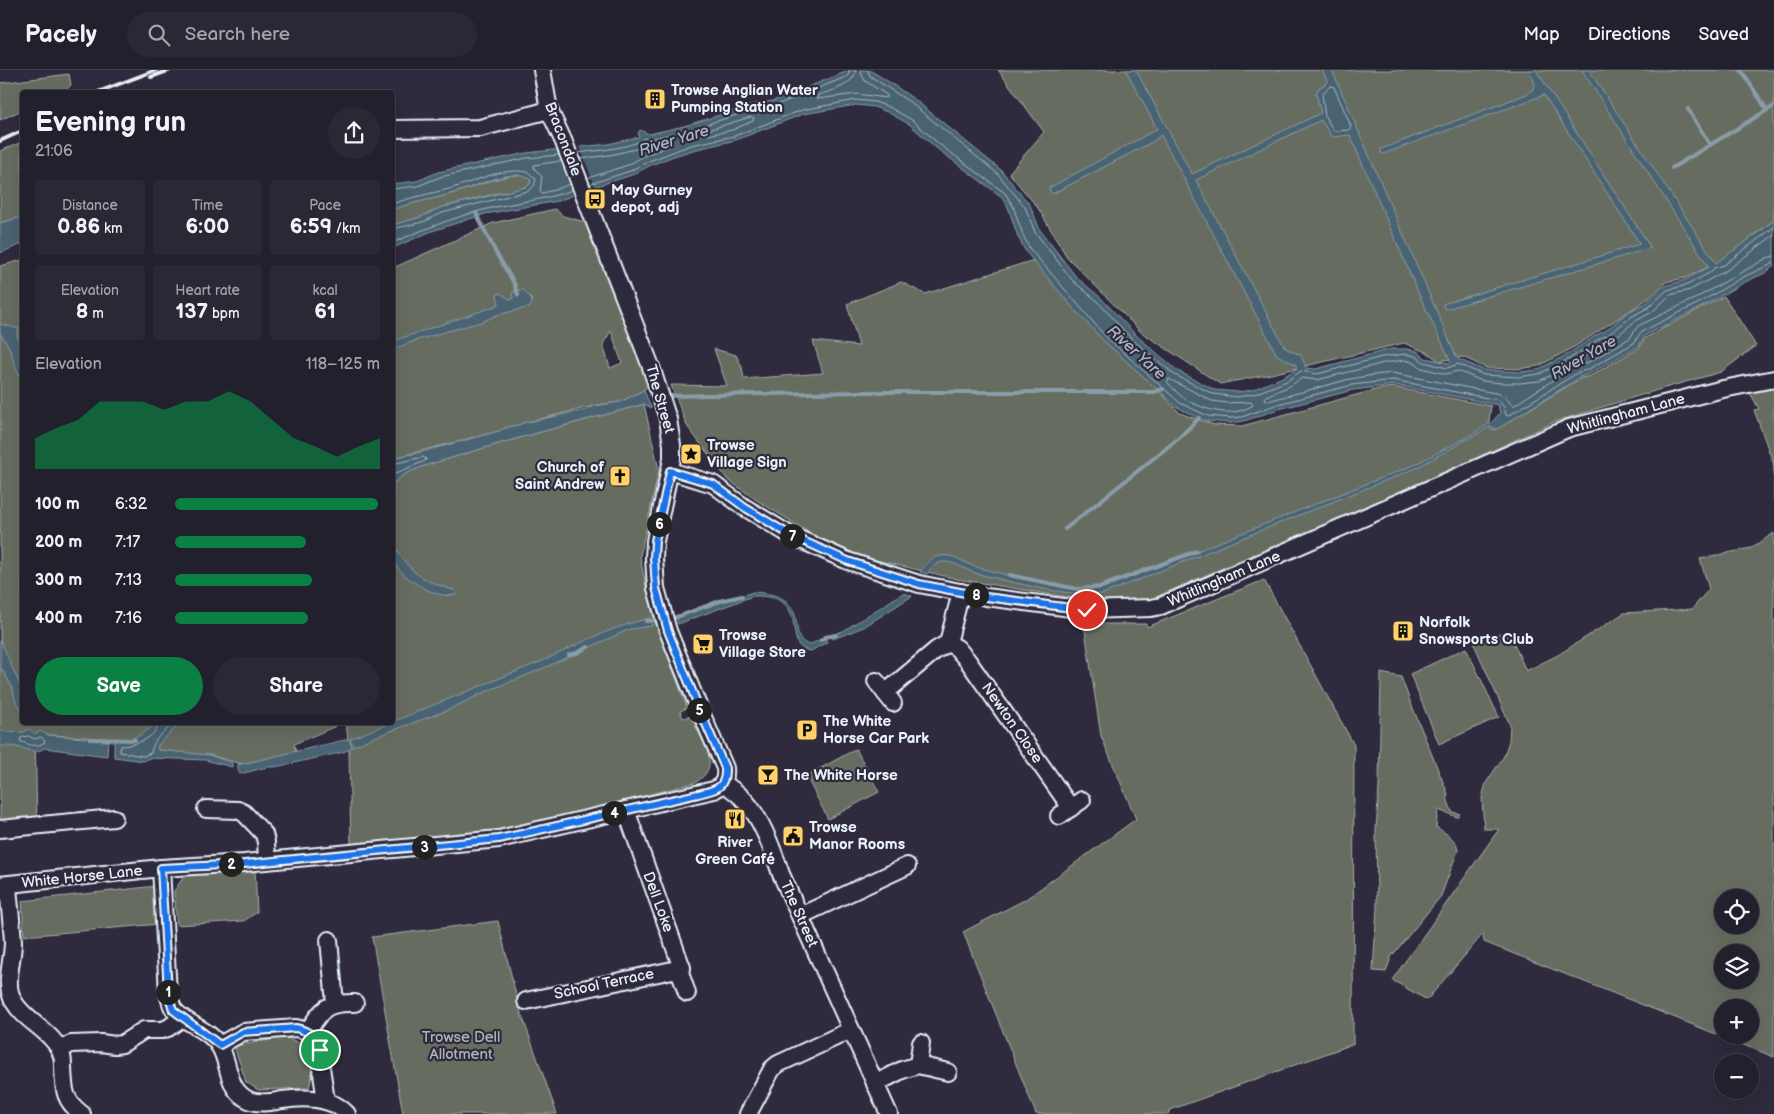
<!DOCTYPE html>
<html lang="en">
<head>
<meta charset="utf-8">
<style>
  :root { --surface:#23202e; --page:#2b2836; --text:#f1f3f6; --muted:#a3a3aa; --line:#403e4a; --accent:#0b8043 }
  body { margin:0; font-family:"Balsamiq Sans",sans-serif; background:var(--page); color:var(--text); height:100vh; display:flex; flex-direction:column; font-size:19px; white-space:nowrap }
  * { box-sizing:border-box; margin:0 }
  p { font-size:16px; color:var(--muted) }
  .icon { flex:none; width:28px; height:28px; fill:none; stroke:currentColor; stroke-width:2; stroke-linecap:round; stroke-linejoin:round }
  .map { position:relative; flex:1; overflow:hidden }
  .drawer { position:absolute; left:20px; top:20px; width:375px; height:635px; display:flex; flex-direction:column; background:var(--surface); border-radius:5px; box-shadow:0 5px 20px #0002,0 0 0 1px var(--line) }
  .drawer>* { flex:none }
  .controls { position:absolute; left:1714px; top:819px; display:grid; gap:10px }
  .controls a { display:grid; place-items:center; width:45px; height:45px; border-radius:50%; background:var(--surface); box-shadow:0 5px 20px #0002,0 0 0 1px var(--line); font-size:25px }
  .pin { position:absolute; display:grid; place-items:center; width:42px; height:42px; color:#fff; margin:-21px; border:2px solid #fff; border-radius:50%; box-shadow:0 1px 5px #0007 }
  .km { position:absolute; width:25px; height:25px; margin:-12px; border-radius:50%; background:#222; color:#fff; font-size:14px; line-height:25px; text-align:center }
  .round { display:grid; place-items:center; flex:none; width:52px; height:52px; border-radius:26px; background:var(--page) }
  .head { display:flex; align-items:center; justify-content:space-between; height:85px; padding:0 15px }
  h1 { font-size:28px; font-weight:600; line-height:38px }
  .metrics { display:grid; grid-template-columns:repeat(3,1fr); gap:8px; height:85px; padding:5px 15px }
  .metrics div { display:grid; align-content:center; border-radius:5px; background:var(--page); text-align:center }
  .metrics b { font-size:21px; font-weight:600 }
  .metrics small { font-size:14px; font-weight:400 }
  .metrics p { font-size:14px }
  .chart { height:140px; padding:10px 15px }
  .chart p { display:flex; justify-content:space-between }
  .chart svg { width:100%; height:90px; margin-top:5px; fill:var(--accent); opacity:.7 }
  .action { display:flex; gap:10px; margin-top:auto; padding:10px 15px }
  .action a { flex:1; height:58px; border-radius:30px; background:var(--accent); color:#fff; font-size:20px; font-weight:600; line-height:58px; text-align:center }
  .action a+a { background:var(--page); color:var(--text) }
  ul { padding:0 15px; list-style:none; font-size:16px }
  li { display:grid; grid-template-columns:80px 60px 1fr; align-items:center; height:38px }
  li i { height:12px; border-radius:6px; background:var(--accent) }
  header { display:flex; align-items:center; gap:30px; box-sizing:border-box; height:70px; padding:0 25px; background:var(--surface); border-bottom:1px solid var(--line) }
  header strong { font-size:24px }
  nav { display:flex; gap:28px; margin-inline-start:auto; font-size:18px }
  .search { width:350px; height:45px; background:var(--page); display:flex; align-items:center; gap:12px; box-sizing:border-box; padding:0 18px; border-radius:28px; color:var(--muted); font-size:19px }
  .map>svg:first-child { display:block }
</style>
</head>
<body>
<header>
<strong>Pacely</strong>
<div class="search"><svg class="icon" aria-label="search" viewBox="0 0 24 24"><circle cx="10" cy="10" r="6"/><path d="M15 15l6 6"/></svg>Search here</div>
<nav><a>Map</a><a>Directions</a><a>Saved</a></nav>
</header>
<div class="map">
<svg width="1774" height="1044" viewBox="0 0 1774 1044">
  <rect width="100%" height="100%" fill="#2f2a3d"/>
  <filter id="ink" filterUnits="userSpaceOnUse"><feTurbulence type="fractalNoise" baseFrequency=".02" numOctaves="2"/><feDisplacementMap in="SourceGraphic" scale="10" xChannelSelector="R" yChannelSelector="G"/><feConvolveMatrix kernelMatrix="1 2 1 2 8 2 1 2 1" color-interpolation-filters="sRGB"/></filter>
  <g filter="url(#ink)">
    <g fill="#666d60" stroke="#a7afac" fill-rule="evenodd">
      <path d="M998,0H1774V150L1721,191L1685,208L1666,212L1649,228L1576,276L1539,296L1518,299L1486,298L1463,287L1439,291L1428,283L1404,273L1271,304L1220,314L1141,262L1067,187L1038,138L1009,103L1044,62Z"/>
      <path d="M69,4L71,15L66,20L61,22H22V40L0,50V13Z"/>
      <path d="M22,72V147L0,153V81Z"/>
      <path d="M514,105L526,106L531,110L530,114C521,120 509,122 498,123L440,138L421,147L393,155L392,139C415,132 438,128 461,121C479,115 495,108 514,105Z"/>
      <path d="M555,139L563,146L585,152L618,227L648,315L644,320L620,332L598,335L523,353C515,357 507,356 499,361L397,387L393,391V198L493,153ZM611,261L622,293L610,298L603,274Z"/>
      <path d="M22,190V652L156,653L143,665L131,670L35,664L37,752L0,755V196Z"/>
      <path d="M1034,190L1103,270L1156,318L1180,343L1188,346L1215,355L1242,356L1378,319L1393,317L1491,336L1489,351L1491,358L1495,360L1581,308L1590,306L1639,278L1645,268L1724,226L1756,276L1721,302L1661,319L1554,352L1470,391L1144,532L1079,529L957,509L863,487L828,474L758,431L727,409L687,356L671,315L727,316L714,279L736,285L742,297L744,309L823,303L813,271L859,276L847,234L901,212L925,224Z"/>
      <path d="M1774,317V431V395L1754,340L1759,339L1749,321Z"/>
      <path d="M644,334L659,400L640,486L643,502L653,545L687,638L680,641L683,648L690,646C701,669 725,697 694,713L498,763L351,776L349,680L346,653L392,652L393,490C410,518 427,516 456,521L429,513L416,504L402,489L393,473V414C406,399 432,394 451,388C515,368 580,352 644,334Z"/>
      <path d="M1774,463V987L1484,872L1483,864L1427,930L1392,910L1499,759H1484L1482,728L1486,713L1504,686L1509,671L1510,655L1474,574L1508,560L1526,601L1558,585L1624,543L1692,539L1709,519L1700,489L1751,478ZM1722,828H1750V855H1722ZM1722,882H1750V910H1722ZM1722,938H1750V965H1722Z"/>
      <path d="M1264,510L1354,675L1353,974L1170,1040L1168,1044H1036L963,862L1026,829L1136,749L1101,666L1084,554H1146L1147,557Z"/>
      <path d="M1466,578L1499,647L1439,674L1410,604Z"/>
      <path d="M1381,603L1401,607L1410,631L1448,724L1447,728L1452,742L1460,744L1457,747L1438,740L1436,757C1445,763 1456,768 1458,780L1441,826L1391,887L1386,902L1373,901L1377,837L1376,760L1379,717Z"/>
      <path d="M179,653H336V656L294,674L296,682L242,694L209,685L162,682L158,680L157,677L159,673Z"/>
      <path d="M856,679L879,722L828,749L806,706Z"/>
      <path d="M255,798L257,842L244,851L177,855L174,821L185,805Z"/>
      <path d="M156,816L160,854L24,866L22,831Z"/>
      <path d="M498,851L519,937L557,1044H403L372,867Z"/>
      <path d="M286,967L310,978L312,1007L309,1018L258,1020L246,1012L234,976Z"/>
    </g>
    <g fill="#4a6372" stroke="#899ca8" fill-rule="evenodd">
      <path d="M865,0L871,1L883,8L914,29L1001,100L1030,135L1040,160L1077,208L1100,227L1137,266L1178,301L1215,320L1238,322L1252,320L1285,306L1297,298L1295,294L1277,285L1161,65L1152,72L1054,123L1052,124L1049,118L1157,59L1126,0H1136L1192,104L1321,43L1316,23L1319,18L1328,12L1322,0H1332L1456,286L1458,289L1484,300L1519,302L1537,300L1568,284L1598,264L1605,261L1628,242L1646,233L1664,216L1685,210L1709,197L1582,0H1589L1716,193L1758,163L1774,150V196L1765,203L1743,213L1701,237L1644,266L1639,276L1591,303L1580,307L1499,358L1496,359L1491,356L1414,399L1103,524C1061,526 1018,513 978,504C967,501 956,492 945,492C937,492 931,497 927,504L920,502C925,495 931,487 940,486C953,483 965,494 976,497C993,502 1011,506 1029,509C1054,515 1075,520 1101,519L1414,395L1469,366L1492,352L1500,343L1498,335L1394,315L1353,320L1279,339L1244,351L1231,353L1207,351L1192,345L1177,337L1103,270L1074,239L1026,182L1018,167L1008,137L1002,127L936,78L909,54L887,42L874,37L856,35L803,44L736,70L693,80L674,86L651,95L632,105L600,115L558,131L485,144L432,161L393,178V155L421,147L440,138L526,117L530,114L531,110C526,106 519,105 513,105C494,107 478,115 460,121C438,128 415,132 393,139L392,114L417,111L438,102L526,83L608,74L639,67L638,64L640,60L649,64L684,56L755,34L773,31L848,1ZM1321,50L1332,67L1350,65L1418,222L1451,292L1449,293L1425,288L1417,281L1407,279H1391L1316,299L1306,298L1301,285L1287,279L1284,276L1196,110Z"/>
      <path d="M1529,0H1536L1651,178L1446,239L1444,238L1443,234L1640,174L1544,25L1383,84L1381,83V79L1527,24L1533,19L1535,13Z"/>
      <path d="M22,147V174L0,183V153Z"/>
      <path d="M522,219L531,228L532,233L530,237L497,245L484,251L420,269L393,279V271L493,237L499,234L497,225L500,223L511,230L513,228L512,223Z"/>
      <path d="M0,254L19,259L17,263L22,291V306L18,303L9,277L0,263Z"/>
      <path d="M644,320L651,338L644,334C579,352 515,368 451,388C432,394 406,399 393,414V391L397,387L418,383L499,361C507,356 515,357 523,353L586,340L595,336L620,332Z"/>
      <path d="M392,473C412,505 421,510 456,521L457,524C440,532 401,508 394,492C391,487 392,479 392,473Z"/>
      <path d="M753,522C817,525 783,566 809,575L825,567L827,572L811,581C778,579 816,524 753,526L678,554L676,545L690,543Z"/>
      <path d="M903,523L912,526L864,557L833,569L831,565L843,561Z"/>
      <path d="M650,548L652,556L630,559L537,601L485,622L448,640L372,668L354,676L350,669L547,589C582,572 612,557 650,548Z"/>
      <path d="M0,569L21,618L22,641L16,632L12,617L0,596Z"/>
      <path d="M156,653H179C173,662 162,668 157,677L158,680L209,685L232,693V697L205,690L149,688L144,691L114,687V670C135,670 141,666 156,653Z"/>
      <path d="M29,659L35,664L40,661L48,665L108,670L107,686L44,678C36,684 29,680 21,678C15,676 7,676 0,676V661C9,662 21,665 29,659Z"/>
      <path d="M349,669L352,677L344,682L275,697H267L240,704L238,700V694H242Z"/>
    </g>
    <path fill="#2f2a3d" d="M579,75L596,119L574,128L555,78Z"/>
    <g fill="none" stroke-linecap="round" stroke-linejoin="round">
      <g stroke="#a9b8c2" stroke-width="1">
        <path d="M856,0C854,16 831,21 818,25L817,29L857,24L887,28V25L865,11L862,5L861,0"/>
        <path d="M868,0L870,6L911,33L998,104L1025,137L1035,162L1073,211L1096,230L1133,270L1175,305L1213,324L1238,327L1254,324L1287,311L1301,301L1317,304L1382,287L1406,284L1415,286L1424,292L1447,298L1458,294L1484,305L1519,307L1539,304L1571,288L1600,268L1608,265L1631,247L1649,237L1667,220L1687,215L1711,202L1714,198L1724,195L1774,157"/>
        <path d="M1331,16L1334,17L1351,56L1349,60L1334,61L1325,47L1322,24Z"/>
        <path d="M751,47L754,48L753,51L732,60L708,65L705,64L706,61Z"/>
        <path d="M578,83C593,81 634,78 644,68L650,69L685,61L756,39L774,36L846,7L849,4V0"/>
        <path d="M580,89L610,85L669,71L672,73L670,76L646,85L628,95L588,108"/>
        <path d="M561,91L534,95V98L542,107L540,121L542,123L555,120L570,114"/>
        <path d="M590,114L630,101L649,91L691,75L734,66L802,40L856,30L875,32L889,37L912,50L939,74L1005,123L1013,136L1023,165L1030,179L1106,267L1180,333L1208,346L1231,348L1242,347L1278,334L1352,315L1393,310L1498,330L1504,337L1506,345L1508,346L1577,303L1589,299L1634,273L1641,262L1699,233L1741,208L1774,193"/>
        <path d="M392,119L418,116L440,107L527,88L559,85"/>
        <path d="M392,134C411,127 430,124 449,119C475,112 500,97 528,102L536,109L534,116L528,121L442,143L423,152L392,159"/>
        <path d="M1774,165L1727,200L1690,220L1670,225L1652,242L1634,252L1612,270L1603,274L1578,291L1577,294L1580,295L1587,293L1630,268L1638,256L1696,228L1767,188L1774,186"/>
        <path d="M392,173C422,160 452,148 483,140C512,132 544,131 572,120"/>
        <path d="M1405,290L1412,292L1422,298L1446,304L1458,301L1482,311L1502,313H1520L1539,311L1558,302L1561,305L1513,336L1505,327L1500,324L1393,303L1374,305L1350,309L1268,331L1265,329L1266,326L1290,316L1302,308L1317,310L1384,293Z"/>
        <path d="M1169,309L1212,331L1227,333L1251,332L1253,335C1233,349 1204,340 1185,329C1179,325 1173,318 1168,313Z"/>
        <path d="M392,394L423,387L426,389L425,391L396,403L392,406"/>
        <path d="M159,652C157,669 134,675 121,676L120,682L143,686L151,683C155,664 163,667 173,652"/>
        <path d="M29,666L34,669L42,667L45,672C36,678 29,675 20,671L21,668Z"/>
      </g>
      <g stroke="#899ca8" stroke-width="4">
        <path d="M1741,0L1767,40"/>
        <path d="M1688,39L1710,75"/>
        <path d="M1672,98L1774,36"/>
        <path d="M476,143L496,183L514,213L518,225"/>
        <path d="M666,326L859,322H1154L1163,319"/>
        <path d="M1065,459L1179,368L1199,348"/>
        <path d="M1009,505L1077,519L1100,517L1197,481"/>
        <path d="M668,549L677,547L719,531L742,526"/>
        <path d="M646,551L661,550"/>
        <path d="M821,570L825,567L836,565"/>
        <path d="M569,585L577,583L588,577"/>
        <path d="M90,669L135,670"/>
      </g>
      <g stroke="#e8f1f8" stroke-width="20">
        <g id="minor">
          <path d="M392,59L480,58L549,40"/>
          <path d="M670,401L713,414L744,437L790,465L848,491L919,514L986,527L1087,540L1151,538L1161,536L1569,358L1723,319L1774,309"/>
          <path d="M948,573L957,578L968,591L1071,738"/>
          <path d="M876,611L893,633"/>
          <path d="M885,623L936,580L948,573L961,522"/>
          <path d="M723,713C732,719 741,725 747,733C762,750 774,783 781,804L889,1044"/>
          <path d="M206,739L238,740L244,743L264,764L266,772L267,791"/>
          <path d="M626,740L682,898L680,903L687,923"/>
          <path d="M1059,746L1082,730"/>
          <path d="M0,759L114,748"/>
          <path d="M161,798L168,923C170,929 171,937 175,941C187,955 211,960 220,977C231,996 226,1021 251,1031C261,1034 272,1032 282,1030C303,1027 331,1026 347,1044"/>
          <path d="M0,815L161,798L244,793L499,769L714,720C724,715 726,709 725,698L699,638L668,561L656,518L654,488L655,471L672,389V375L668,349L650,294L563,70L549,40L542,0"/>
          <path d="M8,815C9,834 12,853 13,872C13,892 3,914 14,932C26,953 55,962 62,986C63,989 63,993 63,997C64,1018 63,1030 82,1044"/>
          <path d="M800,846L907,796"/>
          <path d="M329,870L335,933"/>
          <path d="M526,931L682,898"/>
          <path d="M307,962C323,938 326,932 355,933"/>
          <path d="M220,975L243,962L296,958L304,960L317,970L326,1031"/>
          <path d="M60,980L71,974L101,973L115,975L122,974L144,960H162L168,958L182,948"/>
          <path d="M918,995L921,973"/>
          <path d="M875,1014L902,1000L918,995L948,1002"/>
          <path d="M748,1044L772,999L778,994L851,960"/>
        </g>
      </g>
      <use href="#minor" stroke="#2f2a3d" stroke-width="16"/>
      <g stroke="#e8f1f8" stroke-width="4">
        <path d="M151,7L170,0"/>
        <path d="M98,22L156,0"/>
        <path d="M0,71L22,61"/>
      </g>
    </g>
  </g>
  <g fill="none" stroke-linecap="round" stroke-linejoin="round" filter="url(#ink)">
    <g stroke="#fff" stroke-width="10">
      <path id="route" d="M320,980C316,967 310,961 296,958L243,962L220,975L173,940L168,923L161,798L244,794L499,769L698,724C715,720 726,719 725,698L699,638L668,561L656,518L654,488L655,471L670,401L713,414L744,437L790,465L848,491L919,514L986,527L1087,540"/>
    </g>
    <use href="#route" stroke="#1a73e8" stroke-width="6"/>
  </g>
  <defs>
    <g id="building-square" transform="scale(1.125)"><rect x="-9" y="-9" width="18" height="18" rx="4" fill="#ffd166" stroke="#2f2a3d"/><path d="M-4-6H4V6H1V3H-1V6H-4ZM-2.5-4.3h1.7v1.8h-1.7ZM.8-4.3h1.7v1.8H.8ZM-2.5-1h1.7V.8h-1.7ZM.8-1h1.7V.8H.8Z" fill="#111"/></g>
    <g id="bus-square" transform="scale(1.125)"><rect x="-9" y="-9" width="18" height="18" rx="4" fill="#ffd166" stroke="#2f2a3d"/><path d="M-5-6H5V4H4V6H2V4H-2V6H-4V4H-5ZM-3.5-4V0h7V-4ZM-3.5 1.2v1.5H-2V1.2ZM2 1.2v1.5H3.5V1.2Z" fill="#111"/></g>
    <g id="sight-square" transform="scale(1.125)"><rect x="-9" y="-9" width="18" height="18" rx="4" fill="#ffd166" stroke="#2f2a3d"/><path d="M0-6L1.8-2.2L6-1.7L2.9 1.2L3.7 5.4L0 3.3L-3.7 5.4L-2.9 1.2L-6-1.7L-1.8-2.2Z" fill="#111"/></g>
    <g id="church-square" transform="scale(1.125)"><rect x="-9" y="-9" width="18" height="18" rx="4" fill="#ffd166" stroke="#2f2a3d"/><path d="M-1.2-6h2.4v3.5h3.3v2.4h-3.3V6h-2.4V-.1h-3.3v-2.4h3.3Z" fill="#111"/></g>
    <g id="supermarket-square" transform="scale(1.125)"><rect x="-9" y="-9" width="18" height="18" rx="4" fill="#ffd166" stroke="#2f2a3d"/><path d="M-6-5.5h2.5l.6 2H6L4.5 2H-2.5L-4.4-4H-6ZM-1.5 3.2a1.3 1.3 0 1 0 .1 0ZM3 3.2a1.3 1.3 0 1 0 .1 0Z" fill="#111"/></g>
    <g id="parking-square" transform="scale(1.125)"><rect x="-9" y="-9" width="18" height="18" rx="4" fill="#ffd166" stroke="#2f2a3d"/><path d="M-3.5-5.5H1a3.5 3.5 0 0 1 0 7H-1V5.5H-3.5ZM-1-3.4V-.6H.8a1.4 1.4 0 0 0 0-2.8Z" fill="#111"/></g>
    <g id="bar-square" transform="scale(1.125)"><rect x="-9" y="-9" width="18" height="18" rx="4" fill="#ffd166" stroke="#2f2a3d"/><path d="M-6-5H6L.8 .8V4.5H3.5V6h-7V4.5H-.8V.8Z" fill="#111"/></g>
    <g id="restaurant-square" transform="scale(1.125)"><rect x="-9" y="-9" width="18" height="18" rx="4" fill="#ffd166" stroke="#2f2a3d"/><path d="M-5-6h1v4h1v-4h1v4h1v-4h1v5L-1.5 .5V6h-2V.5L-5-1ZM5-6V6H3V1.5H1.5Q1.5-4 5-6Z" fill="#111"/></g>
    <g id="civic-square" transform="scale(1.125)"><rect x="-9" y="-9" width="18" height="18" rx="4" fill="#ffd166" stroke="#2f2a3d"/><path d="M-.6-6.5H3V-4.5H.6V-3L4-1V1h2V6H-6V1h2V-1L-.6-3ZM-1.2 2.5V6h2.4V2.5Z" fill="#111"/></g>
  </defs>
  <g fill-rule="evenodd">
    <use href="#building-square" x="655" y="29"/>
    <use href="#bus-square" x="595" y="129"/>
    <use href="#sight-square" x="691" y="384"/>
    <use href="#church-square" x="620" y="406"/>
    <use href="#building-square" x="1403" y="561"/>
    <use href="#supermarket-square" x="703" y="574"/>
    <use href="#parking-square" x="807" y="660"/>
    <use href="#bar-square" x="768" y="705"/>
    <use href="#restaurant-square" x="735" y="749"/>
    <use href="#civic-square" x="793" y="766"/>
  </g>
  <g text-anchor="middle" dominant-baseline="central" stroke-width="4.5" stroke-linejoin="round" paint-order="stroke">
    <g font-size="15" font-weight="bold" fill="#e8f1f8" stroke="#2f2a3d" text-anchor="start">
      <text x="671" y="20">Trowse Anglian Water<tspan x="671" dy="17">Pumping Station</tspan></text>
      <text x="611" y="120">May Gurney<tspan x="611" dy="17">depot, adj</tspan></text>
      <text x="707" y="375">Trowse<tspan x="707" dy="17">Village Sign</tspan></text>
      <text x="604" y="397" text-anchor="end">Church of<tspan x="604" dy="17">Saint Andrew</tspan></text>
      <text x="1419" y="552">Norfolk<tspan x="1419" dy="17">Snowsports Club</tspan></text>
      <text x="719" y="565">Trowse<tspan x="719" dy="17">Village Store</tspan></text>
      <text x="823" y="651">The White<tspan x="823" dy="17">Horse Car Park</tspan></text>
      <text x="784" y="705">The White Horse</text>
      <text x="809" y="757">Trowse<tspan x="809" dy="17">Manor Rooms</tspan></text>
      <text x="735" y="772" text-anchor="middle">River<tspan x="735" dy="17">Green Café</tspan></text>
    </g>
    <g font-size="15" fill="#e8f1f8" stroke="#2f2a3d">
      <text transform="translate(563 69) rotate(69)">Bracondale</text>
      <text transform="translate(660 329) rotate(74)">The Street</text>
      <text transform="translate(1626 344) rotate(-15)">Whitlingham Lane</text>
      <text transform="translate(1224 509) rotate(-23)">Whitlingham Lane</text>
      <text transform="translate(1012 653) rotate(55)">Newton Close</text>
      <text transform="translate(82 807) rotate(-6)">White Horse Lane</text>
      <text transform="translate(658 832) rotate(70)">Dell Loke</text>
      <text transform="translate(799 844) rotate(66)">The Street</text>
      <text transform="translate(604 914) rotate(-12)">School Terrace</text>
    </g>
    <g font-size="15" fill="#aeb6b4" stroke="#2f2a3d">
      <text x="461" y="967">Trowse Dell<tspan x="461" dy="17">Allotment</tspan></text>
    </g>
    <g font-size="16" font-style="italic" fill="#a9b8c2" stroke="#2f2a3d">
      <text transform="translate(674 71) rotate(-17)">River Yare</text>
      <text transform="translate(1136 283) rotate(42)">River Yare</text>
      <text transform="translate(1584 288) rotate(-30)">River Yare</text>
    </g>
  </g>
</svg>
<div class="controls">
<a><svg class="icon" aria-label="locate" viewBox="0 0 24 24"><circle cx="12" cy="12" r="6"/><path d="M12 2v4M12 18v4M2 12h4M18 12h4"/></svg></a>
<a><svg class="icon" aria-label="layers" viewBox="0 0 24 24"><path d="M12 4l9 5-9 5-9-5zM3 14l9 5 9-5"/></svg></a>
<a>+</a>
<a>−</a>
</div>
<div class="pin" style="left:320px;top:980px;background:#1e9e55"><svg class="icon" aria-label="arrive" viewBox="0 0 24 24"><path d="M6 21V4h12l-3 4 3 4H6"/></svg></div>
<div class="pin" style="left:1087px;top:540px;background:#d93025"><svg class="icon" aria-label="check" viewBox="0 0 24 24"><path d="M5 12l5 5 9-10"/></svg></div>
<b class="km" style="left:168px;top:922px">1</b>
<b class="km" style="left:231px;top:794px">2</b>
<b class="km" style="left:424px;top:777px">3</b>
<b class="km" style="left:614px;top:743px">4</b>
<b class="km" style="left:699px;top:640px">5</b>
<b class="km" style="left:659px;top:454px">6</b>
<b class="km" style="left:792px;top:466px">7</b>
<b class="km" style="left:976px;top:525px">8</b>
<section class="drawer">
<div class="head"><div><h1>Evening run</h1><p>21:06</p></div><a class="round"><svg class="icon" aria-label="share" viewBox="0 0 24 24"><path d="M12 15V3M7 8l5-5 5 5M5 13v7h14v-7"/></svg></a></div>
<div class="metrics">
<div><p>Distance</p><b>0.86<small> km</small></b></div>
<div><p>Time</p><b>6:00</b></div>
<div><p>Pace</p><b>6:59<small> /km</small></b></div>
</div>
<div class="metrics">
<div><p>Elevation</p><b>8<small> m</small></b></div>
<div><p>Heart rate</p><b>137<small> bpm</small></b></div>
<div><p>kcal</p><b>61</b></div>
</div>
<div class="chart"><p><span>Elevation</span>118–125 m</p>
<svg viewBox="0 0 160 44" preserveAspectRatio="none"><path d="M0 44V29L10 24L20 20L30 11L40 11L50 11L60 15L70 11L80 11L90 6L100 11L110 20L120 29L130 33L140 38L150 33L160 29V44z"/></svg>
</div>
<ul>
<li><b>100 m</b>6:32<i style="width:99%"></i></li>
<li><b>200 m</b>7:17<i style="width:64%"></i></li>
<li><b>300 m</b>7:13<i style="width:67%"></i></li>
<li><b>400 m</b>7:16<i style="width:65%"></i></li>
</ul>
<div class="action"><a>Save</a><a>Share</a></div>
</section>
</div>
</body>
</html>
